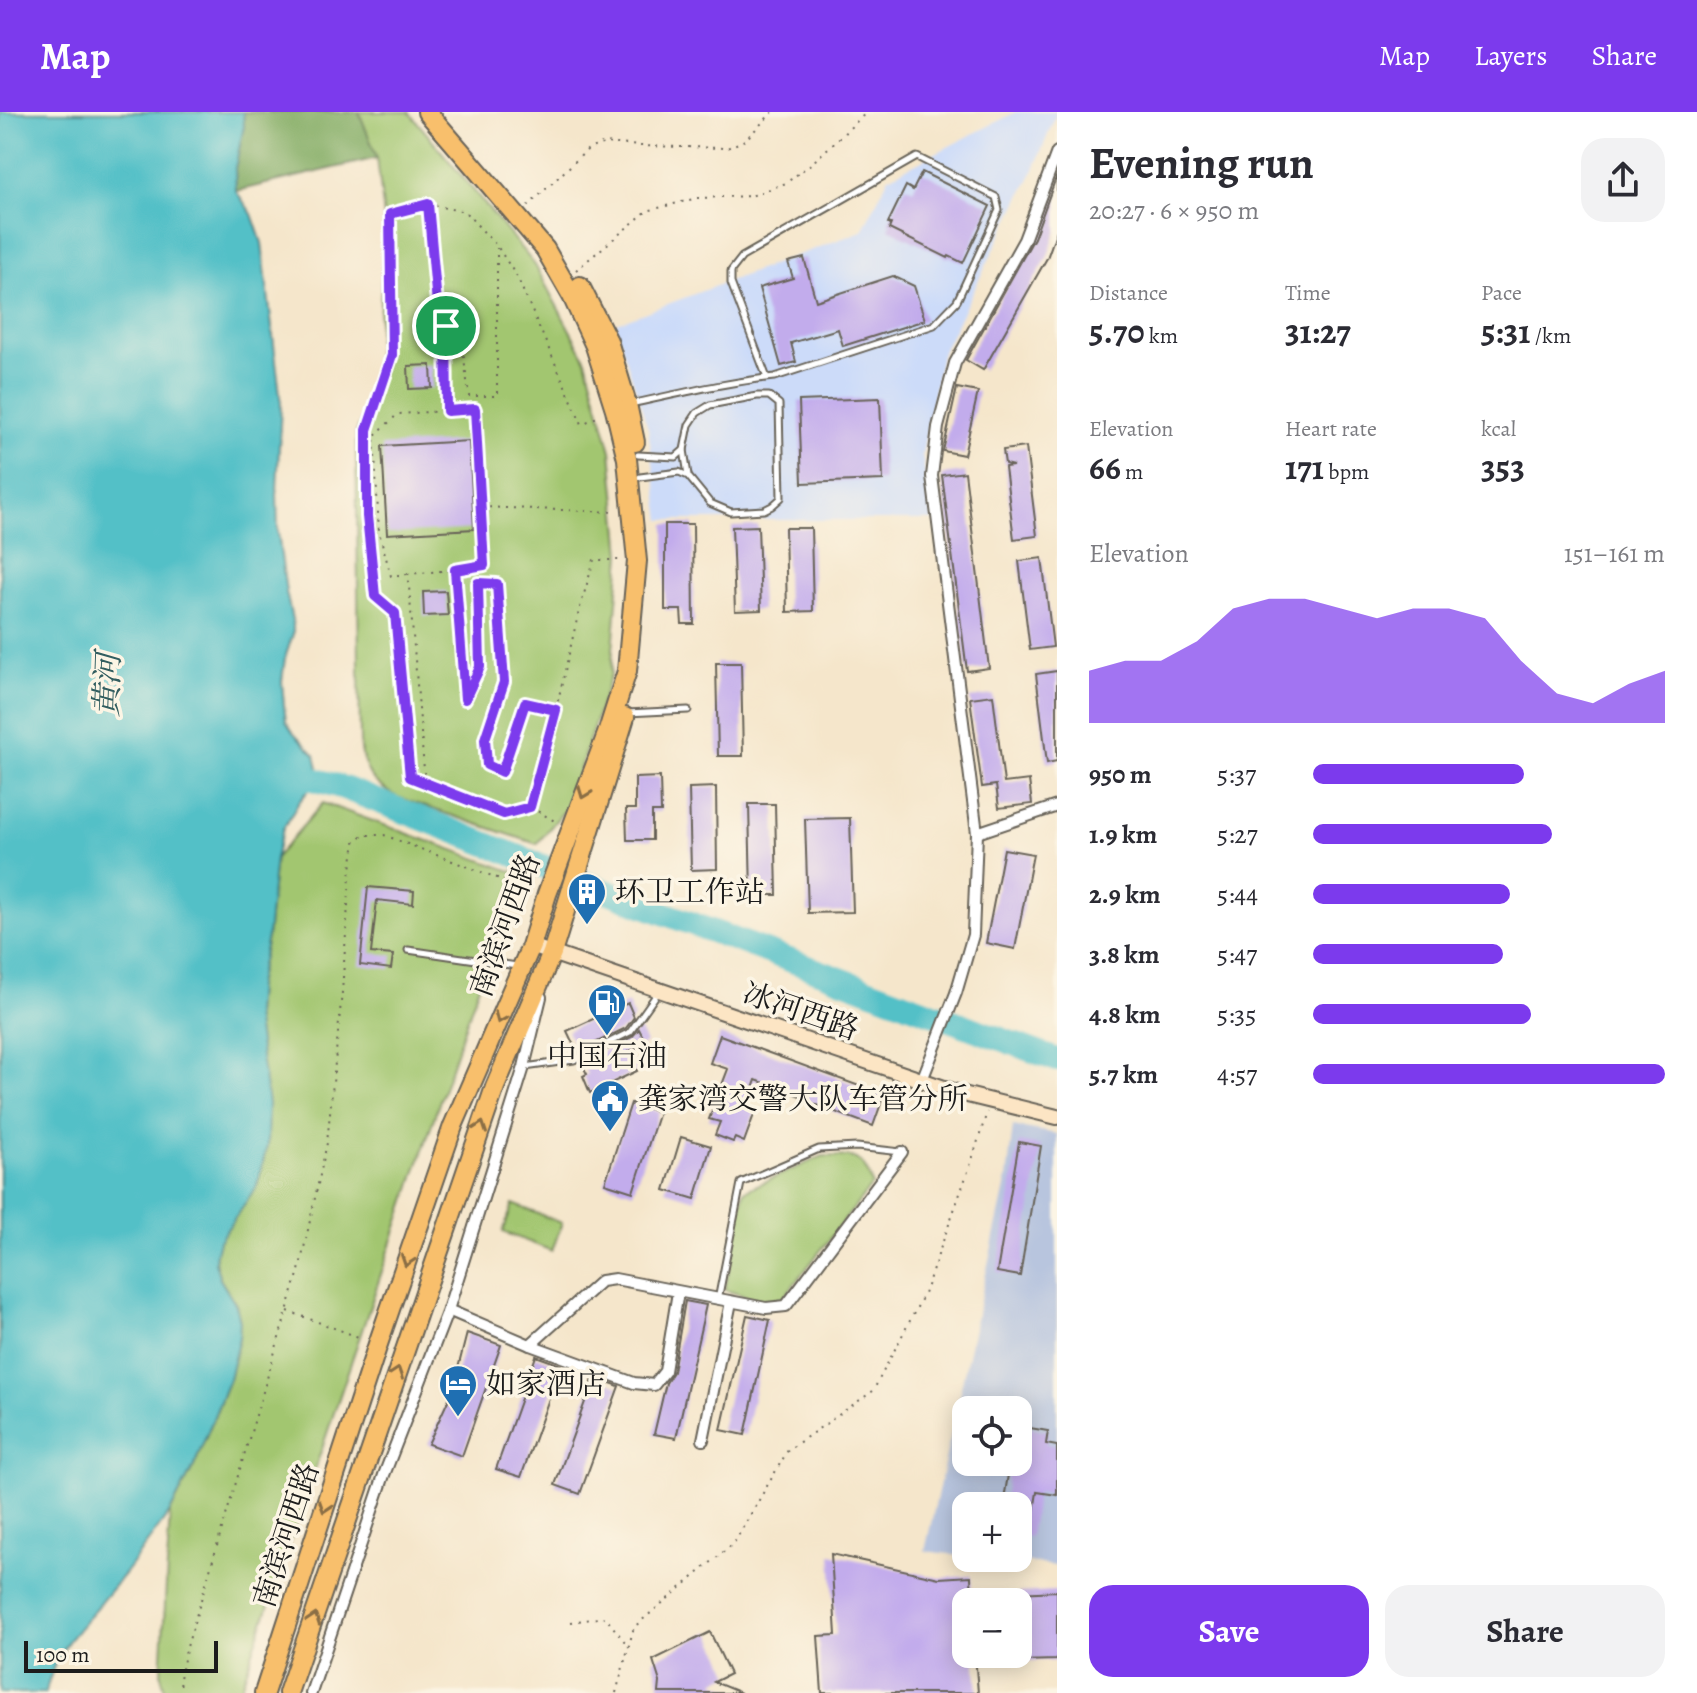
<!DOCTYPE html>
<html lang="en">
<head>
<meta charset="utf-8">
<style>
  :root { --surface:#fff; --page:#f2f2f3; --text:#2b2b33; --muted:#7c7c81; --accent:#7c3aed }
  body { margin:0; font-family:Alegreya,"Noto Serif SC",serif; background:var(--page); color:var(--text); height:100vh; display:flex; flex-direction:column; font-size:30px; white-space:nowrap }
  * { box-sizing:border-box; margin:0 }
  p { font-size:26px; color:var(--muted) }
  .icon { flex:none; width:44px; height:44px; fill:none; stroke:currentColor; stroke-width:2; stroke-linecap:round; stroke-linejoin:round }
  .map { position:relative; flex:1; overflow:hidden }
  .panel { display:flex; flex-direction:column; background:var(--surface); width:640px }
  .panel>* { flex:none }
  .controls { position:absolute; left:952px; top:1284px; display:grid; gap:16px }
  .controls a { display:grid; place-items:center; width:80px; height:80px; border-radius:16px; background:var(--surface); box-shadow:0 4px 20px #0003; font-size:40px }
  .scale { position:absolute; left:24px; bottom:20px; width:194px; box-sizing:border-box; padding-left:8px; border:4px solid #1c1c1c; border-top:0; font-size:22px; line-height:28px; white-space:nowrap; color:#1c1c1c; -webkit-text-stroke:6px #fcf5e5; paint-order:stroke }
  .pin { position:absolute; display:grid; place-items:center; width:68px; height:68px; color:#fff; margin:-34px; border:4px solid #fff; border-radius:50%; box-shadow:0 2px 8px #0007 }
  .round { display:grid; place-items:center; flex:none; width:84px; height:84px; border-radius:24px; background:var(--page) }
  .overview { display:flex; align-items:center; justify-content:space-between; height:136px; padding:0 32px }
  h1 { font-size:44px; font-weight:600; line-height:60px }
  .stats { display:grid; grid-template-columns:repeat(3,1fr); gap:12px; height:136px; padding:8px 32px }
  .stats div { display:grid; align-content:center }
  .stats b { font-size:34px; font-weight:600 }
  .stats small { font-size:22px; font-weight:400 }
  .stats p { font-size:22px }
  .chart { height:224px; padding:16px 32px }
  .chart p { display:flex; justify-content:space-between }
  .chart svg { width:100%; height:144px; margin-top:8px; fill:var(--accent); opacity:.7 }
  .button { display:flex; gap:16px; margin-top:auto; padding:16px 32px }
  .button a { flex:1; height:92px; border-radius:24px; background:var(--accent); color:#fff; font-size:32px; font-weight:600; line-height:92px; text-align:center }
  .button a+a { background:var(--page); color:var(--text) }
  ul { padding:0 32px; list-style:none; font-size:26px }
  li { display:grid; grid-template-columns:128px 96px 1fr; align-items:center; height:60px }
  li i { height:20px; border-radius:10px; background:var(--accent) }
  header { display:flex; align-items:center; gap:48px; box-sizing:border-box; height:112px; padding:0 40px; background:var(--accent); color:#fff }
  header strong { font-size:38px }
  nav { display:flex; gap:44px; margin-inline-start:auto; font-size:28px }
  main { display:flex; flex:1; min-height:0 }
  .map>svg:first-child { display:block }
</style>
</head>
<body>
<header>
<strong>Map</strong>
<nav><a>Map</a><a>Layers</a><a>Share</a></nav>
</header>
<main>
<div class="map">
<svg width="1057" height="1581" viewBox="0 0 1057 1581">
  <rect width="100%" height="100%" fill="#fcf5e5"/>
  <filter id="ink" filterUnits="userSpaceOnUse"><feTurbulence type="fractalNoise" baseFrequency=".0125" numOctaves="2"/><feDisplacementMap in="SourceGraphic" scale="16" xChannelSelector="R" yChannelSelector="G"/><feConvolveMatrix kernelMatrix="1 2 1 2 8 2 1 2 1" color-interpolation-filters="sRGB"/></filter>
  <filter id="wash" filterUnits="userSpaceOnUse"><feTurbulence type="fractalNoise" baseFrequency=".006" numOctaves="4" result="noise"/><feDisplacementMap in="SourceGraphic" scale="32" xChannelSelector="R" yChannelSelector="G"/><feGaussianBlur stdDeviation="1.8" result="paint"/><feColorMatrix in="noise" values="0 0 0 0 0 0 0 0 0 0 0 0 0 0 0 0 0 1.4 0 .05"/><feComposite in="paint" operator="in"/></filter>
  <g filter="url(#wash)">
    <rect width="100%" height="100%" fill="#f5e6cb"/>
    <path fill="#ccdbf9" d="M1016,0H1057L1033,60L941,243L922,343L933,408H661L648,316L620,228L612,213L862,119L889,65Z"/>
    <path fill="#b8c5de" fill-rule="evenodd" d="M1013,1014L1057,1022V1454L986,1446H1018V1394H966V1444L925,1439L1007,1066ZM966,1298H1018V1350H966Z"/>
    <g fill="#a2c66f" stroke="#5f7146" stroke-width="2">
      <path d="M359,0H409L535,153L586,248L611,339L621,442L611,562L567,695L537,732L397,685C371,671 363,659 360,630L356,322L375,272L385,115L377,46Z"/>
      <path d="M323,691L517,761L239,1581H166L161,1563L170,1400L194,1354L214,1305L229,1267L239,1226L236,1193L220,1167L215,1150L216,1141L259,935L255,903L257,873L267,825L275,746Z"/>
      <path d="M823,1044C853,1045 863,1041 872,1073L784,1185L768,1191L725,1178L744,1079Z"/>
      <path d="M513,1092L562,1111L552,1139L503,1120Z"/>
    </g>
    <path fill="#81ab62" stroke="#4e643f" stroke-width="2" d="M243,0H359L377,46L236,79L235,56L244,14Z"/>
    <path fill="#52c0c7" stroke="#376e72" stroke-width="2" d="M0,0H243L244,14L235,56L236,79L252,102L262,131L281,291L277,380L278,421L286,480L293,512V522L285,546L282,569L284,593L286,609L293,620L315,643L318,656L317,668L299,690L283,717L275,746L267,825L257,873L255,903L268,991L267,1034L257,1074L219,1129L216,1141L215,1150L220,1167L236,1193L240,1209L239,1226L229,1267L194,1354L170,1400L125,1461L69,1528L55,1551L45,1581H0Z"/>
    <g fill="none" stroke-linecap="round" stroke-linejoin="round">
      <path stroke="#52c0c7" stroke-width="24" d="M287,663L317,668L344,676L642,793L1057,948"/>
    </g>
    <g id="blocks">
      <g fill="#c2acec">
        <path d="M922,60L990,94L963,151L949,144L948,146L889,117L891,112L888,111L906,74L913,78Z"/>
        <path d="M1057,63V118L1047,146L983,258L966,248L1034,126Z"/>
        <path d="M804,146L816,189L893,164L914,174L925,208L843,234L838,217L791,231L796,250L781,254L759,176L793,166L788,150Z"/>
        <path d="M431,253L432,276L409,277L408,254Z"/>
        <path d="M957,276L978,280L964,343L943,339Z"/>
        <path d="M880,286L883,368L802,371L799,289Z"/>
        <path d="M469,329L474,417L387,422L382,334Z"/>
        <path d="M1026,335L1037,424L1014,427L1005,355L1013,354L1005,352L1003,338Z"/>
        <path d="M965,360L989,556L967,559L942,363Z"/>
        <path d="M665,412H693L694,512H682L681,498H665Z"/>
        <path d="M758,414L761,498L735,499L732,415Z"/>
        <path d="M785,416H811L813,499L787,500Z"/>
        <path d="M1042,446L1053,535L1030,538L1019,449Z"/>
        <path d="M446,479L448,503L424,504L423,480Z"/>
        <path d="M716,551H741L743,644H718Z"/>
        <path d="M1057,559V649L1047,651L1036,562Z"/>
        <path d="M993,583L1004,671L1029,668L1032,692L999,696L996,673L982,675L970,586Z"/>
        <path d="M660,665L661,700H652V728H627L626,697H635V666Z"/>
        <path d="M716,675L717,757L691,758L689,676Z"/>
        <path d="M749,692H775L777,783H751Z"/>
        <path d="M850,706L853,800L808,801L805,707Z"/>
        <path d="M1004,737L1033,742L1015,837L986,831Z"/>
        <path d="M368,775L414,779L413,792L377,788L371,841L393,843L391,857L360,853Z"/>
        <path d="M628,891L634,905L626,916L577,940L567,919Z"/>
        <path d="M639,917L646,931L628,940L637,959L590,981L583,964L587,962L581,950L632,925Z"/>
        <path d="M720,923L884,983L873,1014L806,989V986L756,968L747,994L756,997L744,1030L735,1026L733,1030L715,1023L720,1010L709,1007L728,957L710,951Z"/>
        <path d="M631,991L659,1000L633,1080L605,1071Z"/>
        <path d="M681,1025L711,1034L695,1087L665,1078Z"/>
        <path d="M1019,1030L1041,1034L1020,1164L997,1160Z"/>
        <path d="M685,1189L706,1193L676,1326L654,1322L666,1271L673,1260Z"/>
        <path d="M747,1203L770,1208L745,1323L721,1318Z"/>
        <path d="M467,1221L501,1233L462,1344L428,1332L452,1280Z"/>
        <path d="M536,1244L561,1253L521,1365L496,1357Z"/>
        <path d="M594,1265L619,1274L580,1382L555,1373Z"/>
        <path d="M1018,1314L1048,1319L1046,1332L1057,1334V1383L1037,1380L1030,1425L1018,1423V1394H1003L1010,1350H1018Z"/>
        <path d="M831,1442L939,1466L971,1464L972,1490H966V1542H975L978,1581H822L818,1524L836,1523Z"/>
        <path d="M1057,1479V1548L1018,1549V1481Z"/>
        <path d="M710,1520L730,1562L714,1570L741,1581H659L660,1570L653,1548Z"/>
      </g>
    </g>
  </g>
  <g filter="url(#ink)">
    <use href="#blocks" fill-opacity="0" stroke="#686359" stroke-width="2"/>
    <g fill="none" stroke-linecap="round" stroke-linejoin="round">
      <g stroke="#686359" stroke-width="9">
        <g id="lane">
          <path d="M630,292C678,282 726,270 775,265L934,213L957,189L999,98L996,85L917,45L742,145L731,159V171L767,266"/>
          <path d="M684,338L688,363"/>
          <path d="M638,343L676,345L684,338L689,313L697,301L710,293L757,284H769L779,292L781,386L772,394L764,398L731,400L710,391L688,364L679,360L640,365"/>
          <path d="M627,601L688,598"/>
          <path d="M408,838L517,854"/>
          <path d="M525,955L574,948L630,920L659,879"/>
          <path d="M718,1188L741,1071L819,1037L857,1035L901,1040"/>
        </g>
      </g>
      <g stroke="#686359" stroke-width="14">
        <g id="street">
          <path d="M1057,40L1024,128L955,251L938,315L932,364L977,721L1057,694"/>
          <path d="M922,968L956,881L973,823L977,721"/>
          <path d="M448,1198L530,1233L634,1271L654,1273L665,1259L678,1180"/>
          <path d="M530,1233L601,1169L615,1167L766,1196L786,1194L902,1040"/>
          <path d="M703,1328L731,1190"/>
          <path d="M311,1581L384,1363L448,1198L524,955L541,885"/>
        </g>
      </g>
      <g stroke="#686359" stroke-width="18">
        <path id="secondary" d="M531,834L959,981L1057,1005"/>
      </g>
      <g stroke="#686359" stroke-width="22">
        <g id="highway">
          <path d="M580,174L608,229L627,292L635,330"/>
          <path d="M264,1581L378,1232L453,1014L531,834L547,782L607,622L627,559L637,449L627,347L615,297L595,234L572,184L545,137L427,0"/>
          <path d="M288,1581L495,975L552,841L625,605"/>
        </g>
      </g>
      <g stroke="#686359" stroke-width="2" stroke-dasharray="2 6" stroke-linecap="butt">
        <path d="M428,93L439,214H446"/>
        <path d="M528,94L588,37L605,31L641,34L727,36L745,28L773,0"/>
        <path d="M576,158L647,99L697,86L751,84L786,71L812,51L867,0"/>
        <path d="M481,395L615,400"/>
        <path d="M407,462L391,464L379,420L374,324L398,302L445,299"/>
        <path d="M466,586L480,555L478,471L497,472L504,570L485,627L487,653L502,660L525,591L556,598L530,695L558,711"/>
        <path d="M465,587L455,458L484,453L475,297L447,299L446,193L457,192L469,284H497V136"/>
        <path d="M556,597L579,499L594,448H622"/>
        <path d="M425,670L408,462L453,458"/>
        <path d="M530,695L504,702L410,665L395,501L375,484L367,404V318L392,243L390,102L428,92L465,100L497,134L517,165L582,312L599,304"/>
        <path d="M288,1199L361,1226"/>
        <path d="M571,1510L605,1505L629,1535"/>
        <path d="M181,1581L180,1566L186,1538L299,1159L327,1031L342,880L350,764L355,730L363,723H384L513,772"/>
        <path d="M616,1581L634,1515L734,1431L788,1338L873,1279L924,1182L971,1051L987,1000"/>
      </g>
      <use href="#lane" stroke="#fff" stroke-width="5"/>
      <use href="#street" stroke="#fff" stroke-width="10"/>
      <use href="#secondary" stroke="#fce5c4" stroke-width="14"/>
      <use href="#highway" stroke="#f8bf6c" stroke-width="18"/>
    </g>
    <defs><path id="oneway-chevron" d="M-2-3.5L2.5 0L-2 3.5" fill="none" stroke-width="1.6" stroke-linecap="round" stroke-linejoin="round" transform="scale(2)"/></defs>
    <g stroke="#8a6e44">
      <use href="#oneway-chevron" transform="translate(584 681) rotate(111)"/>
      <use href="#oneway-chevron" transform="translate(500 906) rotate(113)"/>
      <use href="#oneway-chevron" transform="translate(481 1015) rotate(-71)"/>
      <use href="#oneway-chevron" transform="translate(407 1149) rotate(109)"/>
      <use href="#oneway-chevron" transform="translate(397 1261) rotate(-71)"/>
      <use href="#oneway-chevron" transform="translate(325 1395) rotate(108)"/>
      <use href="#oneway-chevron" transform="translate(314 1507) rotate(-71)"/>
    </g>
  </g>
  <g fill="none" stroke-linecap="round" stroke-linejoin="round" filter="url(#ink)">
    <g stroke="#fff" stroke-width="16">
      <path id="route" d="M428,92L439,214H446L447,299L475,297L484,453L455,458L465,587L480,555L478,471L497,472L504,570L485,627L487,653L502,660L525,591L556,598L530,695L504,702L410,665L395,501L375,484L367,404V318L392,243L390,102Z"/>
    </g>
    <use href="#route" stroke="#7c3aed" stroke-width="10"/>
  </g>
  <defs>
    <g id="building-pin" transform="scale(2)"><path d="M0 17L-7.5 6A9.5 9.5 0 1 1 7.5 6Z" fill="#1f6fb2" stroke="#fcf5e5"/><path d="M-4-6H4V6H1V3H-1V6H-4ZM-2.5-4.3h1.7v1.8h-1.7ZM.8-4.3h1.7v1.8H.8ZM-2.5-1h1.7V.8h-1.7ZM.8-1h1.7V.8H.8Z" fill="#fff"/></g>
    <g id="fuel-pin" transform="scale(2)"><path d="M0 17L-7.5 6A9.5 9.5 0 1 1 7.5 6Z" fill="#1f6fb2" stroke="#fcf5e5"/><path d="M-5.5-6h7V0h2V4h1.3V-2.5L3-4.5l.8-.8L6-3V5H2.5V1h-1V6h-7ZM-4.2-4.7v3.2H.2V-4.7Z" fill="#fff"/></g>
    <g id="civic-pin" transform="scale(2)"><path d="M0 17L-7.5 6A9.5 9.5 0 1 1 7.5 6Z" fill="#1f6fb2" stroke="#fcf5e5"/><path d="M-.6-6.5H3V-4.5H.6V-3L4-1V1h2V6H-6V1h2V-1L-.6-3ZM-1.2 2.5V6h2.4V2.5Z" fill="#fff"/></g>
    <g id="hotel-pin" transform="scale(2)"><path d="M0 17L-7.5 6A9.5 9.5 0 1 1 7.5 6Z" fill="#1f6fb2" stroke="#fcf5e5"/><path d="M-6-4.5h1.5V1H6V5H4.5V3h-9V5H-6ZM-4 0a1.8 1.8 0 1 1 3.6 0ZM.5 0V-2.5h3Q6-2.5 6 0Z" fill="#fff"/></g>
  </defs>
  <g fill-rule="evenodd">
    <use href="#building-pin" x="587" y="780"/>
    <use href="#fuel-pin" x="607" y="891"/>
    <use href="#civic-pin" x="610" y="987"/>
    <use href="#hotel-pin" x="458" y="1272"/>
  </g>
  <g text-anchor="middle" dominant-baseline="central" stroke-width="7" stroke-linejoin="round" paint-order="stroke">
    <g font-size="30" fill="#1c1c1c" stroke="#fcf5e5" text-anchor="start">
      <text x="615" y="780">环卫工作站</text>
      <text x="607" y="944" text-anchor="middle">中国石油</text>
      <text x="638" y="987">龚家湾交警大队车管分所</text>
      <text x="486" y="1272">如家酒店</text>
    </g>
    <g font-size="30" fill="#1c1c1c" stroke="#fcf5e5">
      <text transform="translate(505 813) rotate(-70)">南滨河西路</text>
      <text transform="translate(801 899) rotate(19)">冰河西路</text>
      <text transform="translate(286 1423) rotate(-72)">南滨河西路</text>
    </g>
    <g font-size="32" font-style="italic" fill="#325e60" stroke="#fcf5e5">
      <text transform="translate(107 573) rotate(-88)">黄河</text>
    </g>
  </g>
</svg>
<div class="controls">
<a><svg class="icon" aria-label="locate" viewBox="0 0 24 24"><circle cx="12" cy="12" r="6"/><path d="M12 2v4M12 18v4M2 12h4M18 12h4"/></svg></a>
<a>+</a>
<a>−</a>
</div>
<div class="scale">100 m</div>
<div class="pin" style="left:446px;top:214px;background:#1e9e55"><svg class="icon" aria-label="arrive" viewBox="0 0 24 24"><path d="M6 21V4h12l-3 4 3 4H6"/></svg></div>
</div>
<section class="panel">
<div class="overview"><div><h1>Evening run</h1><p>20:27 · 6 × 950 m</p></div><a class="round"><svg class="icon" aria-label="share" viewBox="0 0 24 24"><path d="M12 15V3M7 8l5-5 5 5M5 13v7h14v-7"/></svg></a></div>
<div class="stats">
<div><p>Distance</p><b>5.70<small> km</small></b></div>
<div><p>Time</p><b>31:27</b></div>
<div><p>Pace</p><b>5:31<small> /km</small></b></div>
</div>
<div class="stats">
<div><p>Elevation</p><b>66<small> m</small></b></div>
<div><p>Heart rate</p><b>171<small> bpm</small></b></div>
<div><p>kcal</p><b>353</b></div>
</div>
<div class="chart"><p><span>Elevation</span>151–161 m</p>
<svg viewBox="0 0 160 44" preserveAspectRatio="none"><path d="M0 44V28L10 25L20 25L30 19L40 9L50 6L60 6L70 9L80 12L90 9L100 9L110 12L120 25L130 35L140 38L150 32L160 28V44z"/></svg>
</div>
<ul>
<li><b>950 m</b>5:37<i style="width:60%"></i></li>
<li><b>1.9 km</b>5:27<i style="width:68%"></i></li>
<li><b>2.9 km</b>5:44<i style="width:56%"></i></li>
<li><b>3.8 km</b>5:47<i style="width:54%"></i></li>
<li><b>4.8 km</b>5:35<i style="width:62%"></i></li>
<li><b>5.7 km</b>4:57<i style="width:100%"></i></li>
</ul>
<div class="button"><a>Save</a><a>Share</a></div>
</section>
</main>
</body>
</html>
